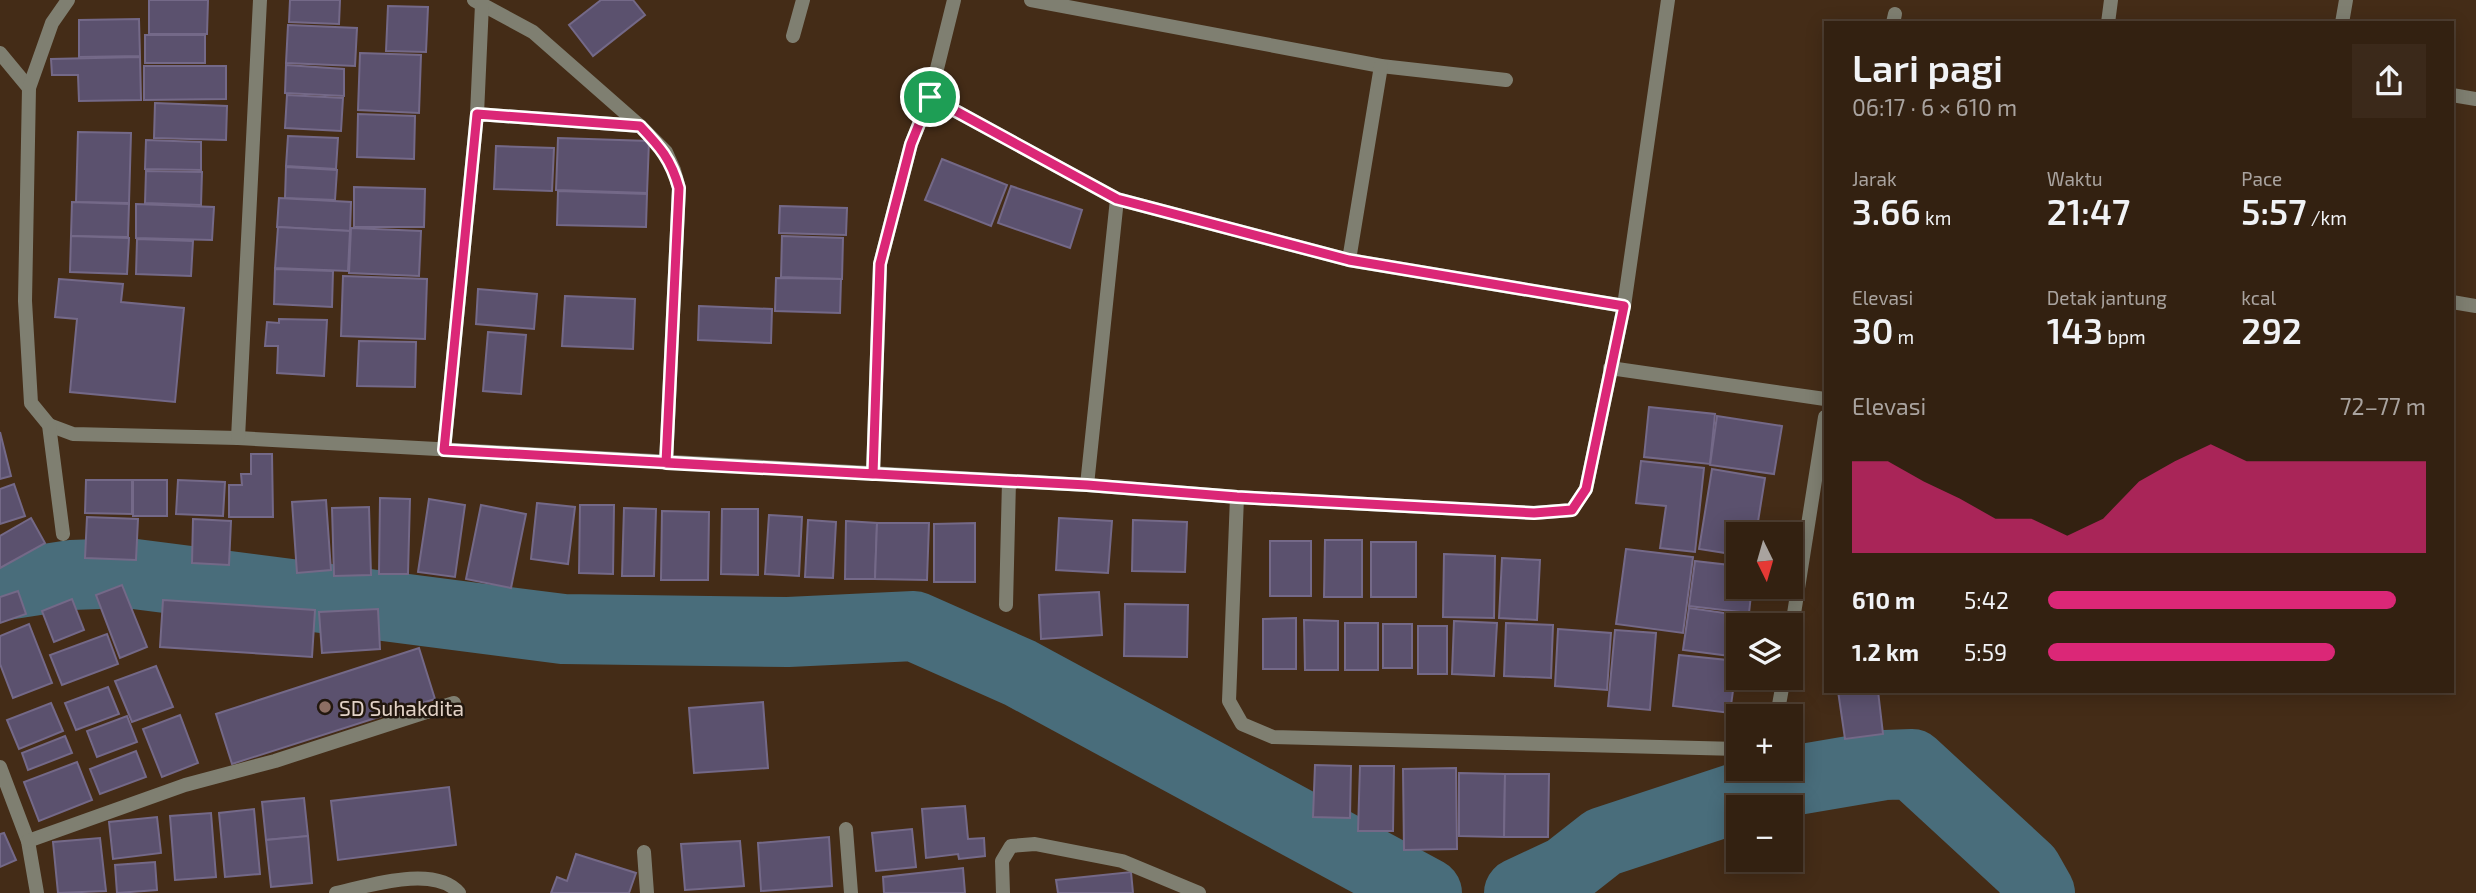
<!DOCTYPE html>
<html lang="id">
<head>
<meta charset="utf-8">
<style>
  :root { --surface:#332111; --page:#3b291a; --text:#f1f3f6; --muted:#a9a39f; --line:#4e3e31; --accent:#db2777 }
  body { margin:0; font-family:"Exo 2",sans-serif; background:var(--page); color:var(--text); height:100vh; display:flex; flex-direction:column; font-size:26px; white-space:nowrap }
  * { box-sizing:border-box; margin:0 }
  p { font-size:23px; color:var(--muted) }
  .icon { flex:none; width:38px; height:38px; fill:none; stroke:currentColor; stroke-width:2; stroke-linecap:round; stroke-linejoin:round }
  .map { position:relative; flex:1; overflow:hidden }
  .drawer { position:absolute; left:1824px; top:21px; width:630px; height:672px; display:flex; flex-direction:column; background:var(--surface); border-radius:0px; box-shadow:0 4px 18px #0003,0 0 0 2px var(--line) }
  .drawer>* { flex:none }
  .needle { width:46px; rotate:175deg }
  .buttons { position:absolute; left:1726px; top:522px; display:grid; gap:14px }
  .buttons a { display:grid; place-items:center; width:77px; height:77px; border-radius:0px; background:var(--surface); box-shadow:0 4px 18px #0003,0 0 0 2px var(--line); font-size:35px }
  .pin { position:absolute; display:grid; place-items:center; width:60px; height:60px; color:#fff; margin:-30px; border:4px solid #fff; border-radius:50%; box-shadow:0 2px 7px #0007 }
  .round { display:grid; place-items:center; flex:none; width:74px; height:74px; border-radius:0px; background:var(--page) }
  .head { display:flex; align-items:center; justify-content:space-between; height:119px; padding:0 28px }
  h1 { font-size:38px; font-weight:600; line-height:52px }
  .stats { display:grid; grid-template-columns:repeat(3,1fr); gap:10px; height:119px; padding:7px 28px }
  .stats div { display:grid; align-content:center }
  .stats b { font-size:35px; font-weight:600 }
  .stats small { font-size:19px; font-weight:400 }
  .stats p { font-size:19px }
  .chart { height:196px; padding:14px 28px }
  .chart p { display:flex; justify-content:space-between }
  .chart svg { width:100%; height:126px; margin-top:7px; fill:var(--accent); opacity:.7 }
  ul { padding:0 28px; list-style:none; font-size:23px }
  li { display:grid; grid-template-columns:112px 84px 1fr; align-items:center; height:52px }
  li i { height:18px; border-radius:9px; background:var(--accent) }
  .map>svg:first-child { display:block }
</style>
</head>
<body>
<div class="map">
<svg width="2476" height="893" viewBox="0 0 2476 893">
  <rect width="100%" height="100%" fill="#442c17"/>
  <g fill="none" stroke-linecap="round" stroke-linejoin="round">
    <g stroke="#496d7b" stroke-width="70">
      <path d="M0,586L71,575L127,573L563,629L788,632L914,626L1020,673L1427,893"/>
      <path d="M1519,893L1566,871L1603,842L1785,782L1885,765L1912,764L2027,870L2040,893"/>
    </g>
  </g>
  <g fill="#5b516e" stroke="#746988" stroke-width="2">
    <path d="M149,0H208L207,34H149Z"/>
    <path d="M290,0H340L339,24L289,22Z"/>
    <path d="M601,0H633L645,15L593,56L569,25Z"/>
    <path d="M388,6L428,7L426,52L386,51Z"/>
    <path d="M139,19L140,56L79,57V20Z"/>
    <path d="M288,25L357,28L355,66L286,63Z"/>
    <rect x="145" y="35" width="60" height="28"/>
    <path d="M360,53L421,55L419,113L358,110Z"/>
    <path d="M140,57L141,100L79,101L78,75H52L51,59Z"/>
    <path d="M286,65L344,69V96L285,93Z"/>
    <path d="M144,66H226V99L144,100Z"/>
    <path d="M287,95L343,98L341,131L285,128Z"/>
    <path d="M155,103L227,106L226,140L154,138Z"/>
    <path d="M358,114L415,116L414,159L357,157Z"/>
    <path d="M78,132L131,133L129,203L76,202Z"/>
    <path d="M288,136L338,138L336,169L286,166Z"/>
    <path d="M558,138L649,141L647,193L556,190Z"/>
    <path d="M146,140L201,142V170L145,169Z"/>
    <path d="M496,146L554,148L552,191L494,189Z"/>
    <path d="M942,159L1007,185L991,226L925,200Z"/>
    <path d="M286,167L337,170L335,200L285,198Z"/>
    <path d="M146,171L202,172L201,205L145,203Z"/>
    <path d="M1011,186L1082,210L1070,248L998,223Z"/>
    <path d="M354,187L425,189L424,227H354Z"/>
    <path d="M558,191L647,194L646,227L557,225Z"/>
    <path d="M279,198L351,202L350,231L277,227Z"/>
    <path d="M72,202L129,204L128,237L71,236Z"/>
    <path d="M136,204L214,207L212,240L136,238Z"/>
    <path d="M780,206L847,208L846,235L779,233Z"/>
    <path d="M278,227L350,231L348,271L275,268Z"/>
    <path d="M351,228L421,231L419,276L349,273Z"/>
    <path d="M71,236L129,238L127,274L70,272Z"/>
    <path d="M782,236L843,238L842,279L781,277Z"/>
    <path d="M137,239L193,241L191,276L136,274Z"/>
    <path d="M275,269L333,271L332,307L274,304Z"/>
    <path d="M343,276L427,279L425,339L341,336Z"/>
    <path d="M776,278L841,279L840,313L775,311Z"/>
    <path d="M59,279L123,284L121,302L184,308L175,402L70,392L77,319L55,317Z"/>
    <path d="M478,289L537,294L534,329L476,324Z"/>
    <path d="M565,296L635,299L633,349L562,346Z"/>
    <path d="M699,306L772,309L771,343L698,340Z"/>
    <path d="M279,319L327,320L324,376L277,373L278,346H265L267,322L279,323Z"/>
    <path d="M488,332L526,335L521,394L483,391Z"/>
    <path d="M359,341L416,342L415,387L357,386Z"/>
    <path d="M1649,407L1715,414L1710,464L1644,457Z"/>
    <path d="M1717,416L1782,426L1774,474L1710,465Z"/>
    <path d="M0,432L11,476L0,479Z"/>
    <path d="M251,454H272L273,517H229V485H242L241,474H251Z"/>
    <path d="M1641,461L1704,468L1695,552L1660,548L1666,506L1636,503Z"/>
    <path d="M1712,469L1765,478L1756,534H1738V555L1699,549Z"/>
    <path d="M86,480H132V514L85,513Z"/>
    <rect x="133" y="480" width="34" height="36"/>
    <path d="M178,480L225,482L223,516L176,514Z"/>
    <path d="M14,484L25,516L0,524V489Z"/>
    <path d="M380,498L410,499L408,574H379Z"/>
    <path d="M429,499L465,505L455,577L418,572Z"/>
    <path d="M326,500L331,570L297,573L292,502Z"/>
    <path d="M537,503L575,507L568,564L531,559Z"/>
    <path d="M481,505L526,514L511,588L466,579Z"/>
    <path d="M580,505H614L613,574L579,573Z"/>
    <path d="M369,507L371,575L334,576L332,508Z"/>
    <path d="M624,508L656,509L654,576H622Z"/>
    <path d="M722,509H758V575L721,574Z"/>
    <path d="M662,511L709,512L708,580H661Z"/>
    <path d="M769,515L802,517L799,576L765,574Z"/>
    <path d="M87,517L138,519L136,560L85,558Z"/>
    <path d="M31,518L45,543L0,568V536Z"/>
    <path d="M1059,518L1112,521L1108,573L1056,570Z"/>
    <path d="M193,519L231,521L229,565L192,563Z"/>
    <path d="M808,520L836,522L833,578L805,577Z"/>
    <path d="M1133,520L1187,522L1185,572L1132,571Z"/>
    <path d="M846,521L877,523L875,579H845Z"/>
    <path d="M877,523H929L927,580L875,579Z"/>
    <path d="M975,523V582H934V524Z"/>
    <path d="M1325,540H1362V597H1324Z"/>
    <rect x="1270" y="541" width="41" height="55"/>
    <rect x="1371" y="542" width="45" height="55"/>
    <path d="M1626,549L1693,557L1683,633L1616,624Z"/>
    <path d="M1444,554L1495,556L1494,618L1443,617Z"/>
    <path d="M1502,558L1540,560L1537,620L1499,618Z"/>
    <path d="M1695,561L1738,566V586H1752L1749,613L1689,606Z"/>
    <path d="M122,585L147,647L120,658L96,595Z"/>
    <path d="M18,591L26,614L0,623V597Z"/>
    <path d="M1099,592L1102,635L1041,639L1039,595Z"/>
    <path d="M72,599L84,630L54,642L42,611Z"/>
    <path d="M163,600L315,610L312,657L160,647Z"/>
    <path d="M1125,604L1188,605L1187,657L1124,656Z"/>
    <path d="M1689,608L1746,616L1745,625H1738V657L1683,650Z"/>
    <path d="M378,609L380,649L322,653L319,612Z"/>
    <path d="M1296,618V669H1263V619Z"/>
    <path d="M1304,620L1338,621V670H1305Z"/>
    <path d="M1454,621L1497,623L1494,676L1452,674Z"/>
    <rect x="1345" y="623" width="33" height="47"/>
    <path d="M1506,623L1553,625L1551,678L1504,676Z"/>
    <path d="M29,624L52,683L13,698L0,664V636Z"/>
    <rect x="1383" y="624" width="29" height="44"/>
    <rect x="1418" y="626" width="29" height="48"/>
    <path d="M1558,629L1611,633L1607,690L1555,686Z"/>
    <path d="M1615,630L1656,633L1650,710L1608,706Z"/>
    <path d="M107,634L118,664L62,685L50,655Z"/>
    <path d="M419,648L435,699L232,764L216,714Z"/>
    <path d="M1679,655L1737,661L1730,713L1673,706Z"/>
    <path d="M156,666L173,707L132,722L115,681Z"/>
    <path d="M108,687L119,714L76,730L65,703Z"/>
    <path d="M1838,691H1878L1883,734L1845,739Z"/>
    <path d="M763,702L768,768L694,773L689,708Z"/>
    <path d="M51,703L63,731L19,749L7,720Z"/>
    <path d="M180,715L198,763L162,777L143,729Z"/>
    <path d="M127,716L137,742L97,757L87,731Z"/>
    <path d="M65,736L72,753L28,770L22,753Z"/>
    <path d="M136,751L146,777L100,794L90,769Z"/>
    <path d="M77,762L92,800L39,821L24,782Z"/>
    <path d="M1315,765L1351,766L1350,818L1313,817Z"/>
    <path d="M1360,766H1394L1393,831H1358Z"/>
    <path d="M1456,768L1457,849L1404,850L1403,769Z"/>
    <path d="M1459,773L1505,774L1504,837L1459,836Z"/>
    <path d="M1505,774H1549L1548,837H1504Z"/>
    <path d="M449,787L456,845L338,860L331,801Z"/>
    <path d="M304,798L308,836L266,840L262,802Z"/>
    <path d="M965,806L968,839L984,838L985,856L959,859L958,854L926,858L922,809Z"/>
    <path d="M254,809L260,874L225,877L219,813Z"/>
    <path d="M211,813L216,877L175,880L170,816Z"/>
    <path d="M157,817L161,853L113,859L109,822Z"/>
    <path d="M912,829L916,867L876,871L872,833Z"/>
    <path d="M4,833L16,860L0,867V834Z"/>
    <path d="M308,836L312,883L271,887L266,840Z"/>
    <path d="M829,837L832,886L761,891L758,843Z"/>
    <path d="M100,838L106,891L58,893L53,842Z"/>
    <path d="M740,841L744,886L685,890L681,844Z"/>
    <path d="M576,854L636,873L629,893H551L557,877L567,881Z"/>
    <path d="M155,862L157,890L117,893L115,865Z"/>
    <path d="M963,868L965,893H884L883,877Z"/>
    <path d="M1131,872L1133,893H1058L1056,880Z"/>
  </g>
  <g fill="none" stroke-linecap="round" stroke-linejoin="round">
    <g stroke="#7f7f71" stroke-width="14">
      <path d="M474,0L533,32L640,126L666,152L674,170L679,188L666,463"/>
      <path d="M1031,0L1381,66L1506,80"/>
      <path d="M1893,23L1895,14"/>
      <path d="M2108,23L2111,0"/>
      <path d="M2342,23L2346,0"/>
      <path d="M793,36L803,0"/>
      <path d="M0,53L29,88"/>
      <path d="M2452,95L2476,99"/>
      <path d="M930,97L1117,199"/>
      <path d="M477,114L482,4"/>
      <path d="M1349,260L1381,66"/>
      <path d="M2452,302L2476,306"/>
      <path d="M1610,368L1825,399"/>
      <path d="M49,425L73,434L238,438L1087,485L1237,497L1534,513L1572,510L1586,489L1624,306L1668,0"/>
      <path d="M238,438L260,0"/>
      <path d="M444,450L477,114L640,126"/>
      <path d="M873,474L880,264L911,144L930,97L954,0"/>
      <path d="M1087,485L1117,199L1349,260L1624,306"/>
      <path d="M1237,497L1229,701L1242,724L1273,737L1738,749"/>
      <path d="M63,534L49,425L31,403L25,301L29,88L52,23L68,0"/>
      <path d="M1006,605L1009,481"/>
      <path d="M1790,639L1825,417"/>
      <path d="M1777,716L1784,677"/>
      <path d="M0,767L28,841L37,893"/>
      <path d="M846,829L851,893"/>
      <path d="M28,841L185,785L275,761L454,703"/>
      <path d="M644,852L647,893"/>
      <path d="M336,893C368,886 435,864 459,893"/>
      <path d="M1003,893L1002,861L1011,846L1035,844L1122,861L1199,893"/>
    </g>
  </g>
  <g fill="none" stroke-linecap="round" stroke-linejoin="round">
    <g stroke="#fff" stroke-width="14">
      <path id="route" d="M930,97L911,144L880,264L873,474L444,450L477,114L640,126C660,147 671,159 679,188L666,463L1087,485L1237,497L1534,513L1572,510L1586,489L1624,306L1349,260L1117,199L930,97"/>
    </g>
    <use href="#route" stroke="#db2777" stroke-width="9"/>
  </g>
  <circle fill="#8d6e63" stroke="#22170e" stroke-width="2.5" cx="325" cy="707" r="7"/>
  <g text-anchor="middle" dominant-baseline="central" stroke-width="5" stroke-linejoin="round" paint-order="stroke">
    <g font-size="21" fill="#e3d3c7" stroke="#22170e" text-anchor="start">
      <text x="339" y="707">SD Suhakdita</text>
    </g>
  </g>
</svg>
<div class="buttons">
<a><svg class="needle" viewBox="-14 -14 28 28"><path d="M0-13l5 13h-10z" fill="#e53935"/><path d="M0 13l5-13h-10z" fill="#a9a39f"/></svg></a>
<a><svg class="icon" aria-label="layers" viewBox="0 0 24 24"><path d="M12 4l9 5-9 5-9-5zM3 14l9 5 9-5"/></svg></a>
<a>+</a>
<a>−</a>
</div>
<div class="pin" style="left:930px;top:97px;background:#1e9e55"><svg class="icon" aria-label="arrive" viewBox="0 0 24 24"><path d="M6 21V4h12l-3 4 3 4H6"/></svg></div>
<section class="drawer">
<div class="head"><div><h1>Lari pagi</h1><p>06:17 · 6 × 610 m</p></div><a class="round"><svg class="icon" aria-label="share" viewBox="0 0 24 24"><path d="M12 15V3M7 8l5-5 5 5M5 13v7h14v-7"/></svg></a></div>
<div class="stats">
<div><p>Jarak</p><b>3.66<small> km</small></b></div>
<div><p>Waktu</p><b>21:47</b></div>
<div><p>Pace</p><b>5:57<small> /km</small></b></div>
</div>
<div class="stats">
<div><p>Elevasi</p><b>30<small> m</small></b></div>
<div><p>Detak jantung</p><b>143<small> bpm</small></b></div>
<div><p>kcal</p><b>292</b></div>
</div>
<div class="chart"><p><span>Elevasi</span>72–77 m</p>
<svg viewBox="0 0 160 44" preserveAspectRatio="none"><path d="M0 44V12L10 12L20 19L30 25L40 32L50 32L60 38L70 32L80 19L90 12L100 6L110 12L120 12L130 12L140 12L150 12L160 12V44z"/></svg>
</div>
<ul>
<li><b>610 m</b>5:42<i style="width:92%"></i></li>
<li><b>1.2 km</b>5:59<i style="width:76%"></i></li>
</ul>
</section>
</div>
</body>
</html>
